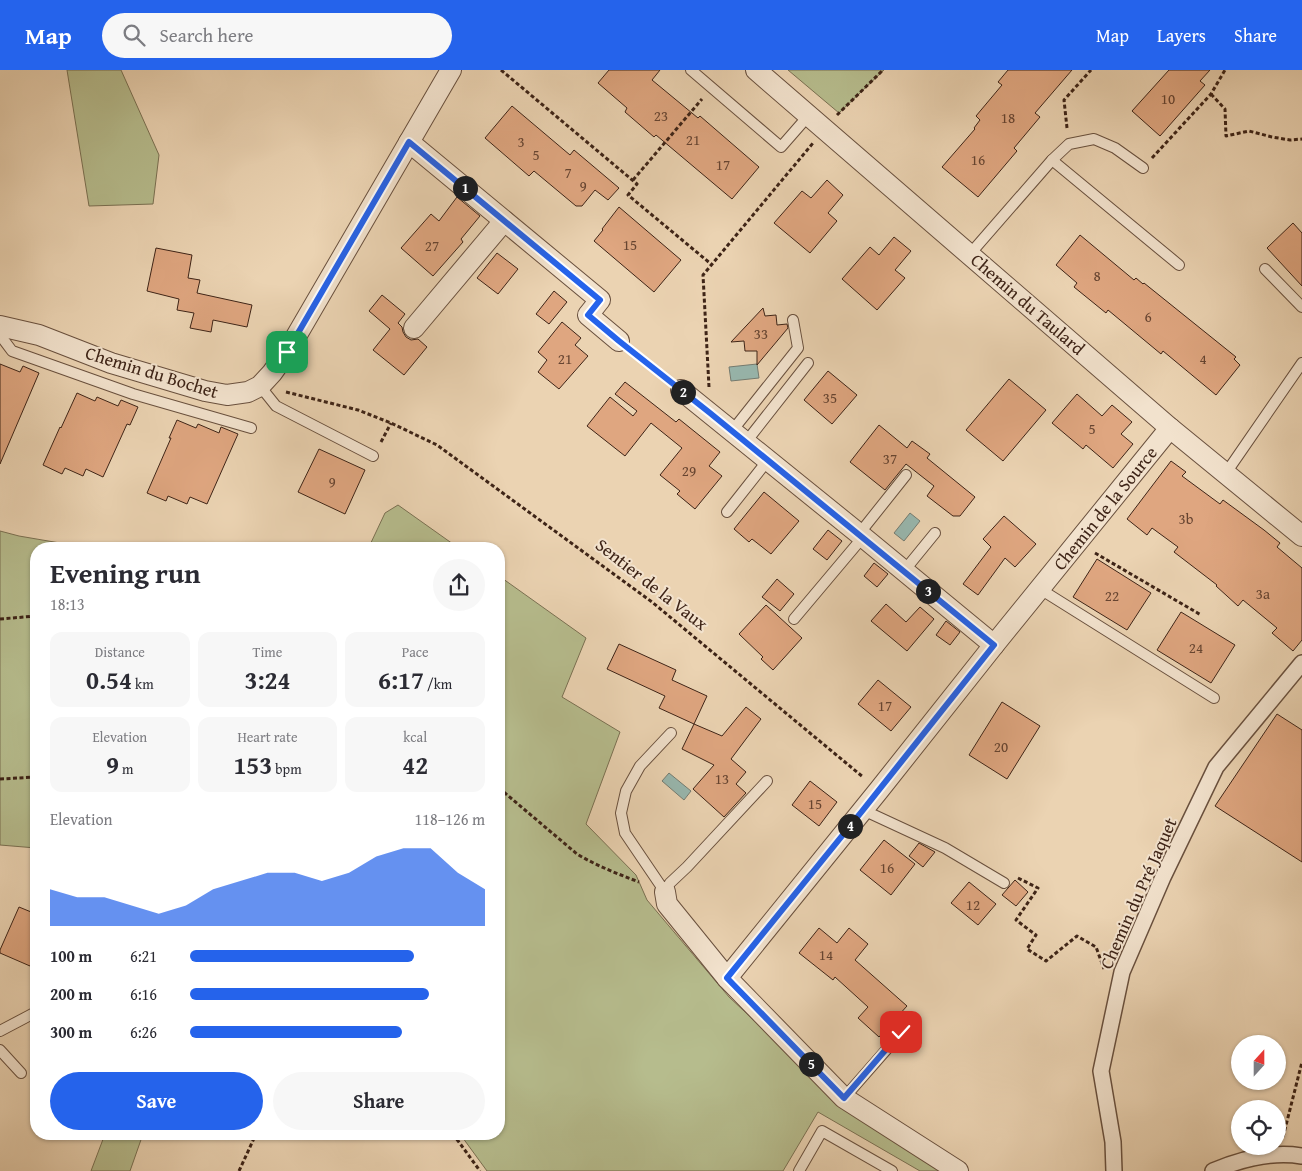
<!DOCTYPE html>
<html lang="en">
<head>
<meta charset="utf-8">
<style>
  :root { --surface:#fff; --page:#f7f7f7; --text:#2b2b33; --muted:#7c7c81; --accent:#2563eb }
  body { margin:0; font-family:"Gentium Book Plus",serif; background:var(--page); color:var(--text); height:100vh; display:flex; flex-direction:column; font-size:19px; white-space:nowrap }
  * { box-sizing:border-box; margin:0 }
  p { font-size:16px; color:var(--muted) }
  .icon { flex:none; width:28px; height:28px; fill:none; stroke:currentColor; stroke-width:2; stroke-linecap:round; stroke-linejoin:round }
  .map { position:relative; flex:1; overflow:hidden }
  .details { position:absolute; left:30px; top:472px; width:475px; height:598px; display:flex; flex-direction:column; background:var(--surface); border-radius:20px; box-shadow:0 1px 4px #0004 }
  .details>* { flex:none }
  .needle { width:32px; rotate:21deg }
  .fabs { position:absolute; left:1231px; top:965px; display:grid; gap:10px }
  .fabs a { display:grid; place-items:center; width:55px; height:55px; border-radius:50%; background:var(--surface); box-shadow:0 1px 4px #0004; font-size:25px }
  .pin { position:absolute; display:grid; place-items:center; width:42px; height:42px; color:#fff; margin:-21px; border-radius:10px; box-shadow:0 2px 8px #0006 }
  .km { position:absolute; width:25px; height:25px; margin:-12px; border-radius:50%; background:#222; color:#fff; font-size:14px; line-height:25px; text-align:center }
  .round { display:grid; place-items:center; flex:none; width:52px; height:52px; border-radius:26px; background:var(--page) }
  .headline { display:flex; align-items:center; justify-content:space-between; height:85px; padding:0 20px }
  h1 { font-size:28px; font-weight:800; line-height:38px }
  .figures { display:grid; grid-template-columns:repeat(3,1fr); gap:8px; height:85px; padding:5px 20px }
  .figures div { display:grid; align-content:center; border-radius:12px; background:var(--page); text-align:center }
  .figures b { font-size:25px; font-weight:800 }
  .figures small { font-size:14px; font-weight:400 }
  .figures p { font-size:14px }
  .chart { height:140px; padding:10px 20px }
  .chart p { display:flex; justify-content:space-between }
  .chart svg { width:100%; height:90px; margin-top:5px; fill:var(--accent); opacity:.7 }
  .primary-button { display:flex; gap:10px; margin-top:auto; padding:10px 20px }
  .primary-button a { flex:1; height:58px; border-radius:30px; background:var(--accent); color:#fff; font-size:20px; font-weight:800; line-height:58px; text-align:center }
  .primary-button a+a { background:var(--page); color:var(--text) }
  ul { padding:0 20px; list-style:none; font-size:16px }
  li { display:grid; grid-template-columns:80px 60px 1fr; align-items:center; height:38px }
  li i { height:12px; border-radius:6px; background:var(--accent) }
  header { display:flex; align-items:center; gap:30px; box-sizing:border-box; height:70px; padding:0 25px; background:var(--accent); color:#fff }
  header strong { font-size:24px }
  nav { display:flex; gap:28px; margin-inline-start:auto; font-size:18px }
  .search { width:350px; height:45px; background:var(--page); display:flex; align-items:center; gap:12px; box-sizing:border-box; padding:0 18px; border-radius:28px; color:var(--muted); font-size:19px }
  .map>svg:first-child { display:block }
</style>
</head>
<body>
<header>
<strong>Map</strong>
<div class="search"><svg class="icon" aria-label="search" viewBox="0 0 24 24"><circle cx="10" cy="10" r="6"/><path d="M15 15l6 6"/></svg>Search here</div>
<nav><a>Map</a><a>Layers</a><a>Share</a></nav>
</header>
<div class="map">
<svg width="1302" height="1101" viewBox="0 0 1302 1101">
  <rect width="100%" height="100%" fill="#ebd3b2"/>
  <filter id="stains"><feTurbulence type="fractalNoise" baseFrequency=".004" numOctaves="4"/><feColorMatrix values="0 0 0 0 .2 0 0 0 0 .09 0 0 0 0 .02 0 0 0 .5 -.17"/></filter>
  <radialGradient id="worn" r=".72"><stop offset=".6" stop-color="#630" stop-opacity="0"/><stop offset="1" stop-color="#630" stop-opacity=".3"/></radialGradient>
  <g fill="#b6bc8d" stroke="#7a7052">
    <path d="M67,0H121L159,85L153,134L89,136Z"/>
    <path d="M788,0H884L839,43Z"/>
    <path d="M398,435L460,479H368L385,443Z"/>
    <path d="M0,461L19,466L95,479H36V778L0,775Z"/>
    <path d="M499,506L586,568L562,627L620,662L586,754L636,805L647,830L729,927L859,1048L958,1101H920L818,1042L783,1101H487L460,1064H499Z"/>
    <path d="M105,1064H143L130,1101H91Z"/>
  </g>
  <g fill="#98b7ae" stroke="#747c72">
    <path d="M757,294L759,308L731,311L729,297Z"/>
    <path d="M910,443L920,451L904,471L894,463Z"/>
    <path d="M669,703L691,721L684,730L662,711Z"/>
  </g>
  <g fill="#dfa680" stroke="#3e2417">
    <path d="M609,0H660L652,10L698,48L700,46L759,97L732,129L656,65L654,67L625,42L627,38L598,13Z"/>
    <path d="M1008,0H1072L1035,43L1040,47L1014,78L1017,81L978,127L942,97L975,59L974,58L980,50L976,46L1002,15L998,12Z"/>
    <path d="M1169,0H1210L1200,11L1205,15L1160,66L1132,41Z"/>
    <path d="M512,36L570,85L574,80L619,118L608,130L595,120L582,136H576L534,101L529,106L485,68Z"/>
    <path d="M827,110L843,125L828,143L837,151L810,183L774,153L802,121L811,128Z"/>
    <path d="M457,127L480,146L461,169L463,172L433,206L401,178L431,144L439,151Z"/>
    <path d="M619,137L681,190L654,222L594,171L603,160L602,159Z"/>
    <path d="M1293,153L1302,163V216L1267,178Z"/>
    <path d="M1080,165L1134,210L1136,208L1143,214L1144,213L1236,287L1234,289L1240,295L1216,325L1163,281L1161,284L1108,240L1106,243L1074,217L1077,213L1056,195Z"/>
    <path d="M894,167L911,181L895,200L905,208L877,240L842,209L870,177L879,185Z"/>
    <path d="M156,178L192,185L188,208L200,210L197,223L252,235L247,257L213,250L211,262L190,258L194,243L177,240L179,229L147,221Z"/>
    <path d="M497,183L518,199L498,224L477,208Z"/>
    <path d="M554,221L567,232L549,254L536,244Z"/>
    <path d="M382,225L405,244L398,253L402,257L403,262L406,267L411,270L418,269L427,277L404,305L373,280L390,259L369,241Z"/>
    <path d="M763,238L765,246L776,245L777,255L787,254L788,258L757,295V281H745L744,271L731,272Z"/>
    <path d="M562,252L581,268L575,275L588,286L559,319L538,302L547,290L538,282Z"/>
    <path d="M0,294L20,302L23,296L39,303L0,394Z"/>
    <path d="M828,301L857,325L832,354L804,330Z"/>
    <path d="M1009,309L1046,340L1003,391L966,360Z"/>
    <path d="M625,312L676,352L679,349L720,382L709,396L722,406L695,439L677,424L680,421L660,405L682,378L651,353L625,386L587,356L610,327L633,346L637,341L615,324Z"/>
    <path d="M77,323L95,331L97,327L118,336L121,330L138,337L130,355L127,354L103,407L86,399L83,406L65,398L62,404L43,395L60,357L61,358Z"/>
    <path d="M1077,324L1102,346L1112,335L1132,352L1121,364L1133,374L1113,398L1086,375L1083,379L1052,353Z"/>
    <path d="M177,350L196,358L198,354L219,363L221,357L238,364L207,434L190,427L187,434L168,426L166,431L147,423L171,368H169Z"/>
    <path d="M879,355L907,378L912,371L930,384L927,388L975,427L960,446H953L927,426L934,416L906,394L885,420L850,392Z"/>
    <path d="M319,379L365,400L345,444L298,422Z"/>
    <path d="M1171,391L1186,402L1182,406L1220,434L1223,430L1264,460L1280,473L1277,477L1302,498V570L1293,581L1272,563L1277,558L1243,530L1238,536L1216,516L1217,515L1174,482L1178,477L1152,458L1147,465L1127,449Z"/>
    <path d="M764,422L799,451L771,484L752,469L749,472L734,459Z"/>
    <path d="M1004,446L1036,474L1015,497L1005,488L978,525L963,514L991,477L983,469Z"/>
    <path d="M828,460L842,471L827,490L813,479Z"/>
    <path d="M1097,489L1151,523L1127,560L1073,527Z"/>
    <path d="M874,493L888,504L877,517L864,506Z"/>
    <path d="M777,509L794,524L780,541L762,527Z"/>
    <path d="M886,534L906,552L920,537L934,549L907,581L871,551Z"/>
    <path d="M766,535L802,568L773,600L761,589L763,587L739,564Z"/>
    <path d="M1181,542L1235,575L1211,613L1157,580Z"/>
    <path d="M946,551L960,562L950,575L936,565Z"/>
    <path d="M619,574L676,600L672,610L707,626L694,654L659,638L665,626L607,599Z"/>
    <path d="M878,610L911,637L891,661L858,634Z"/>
    <path d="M1002,632L1040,656L1007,709L969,685Z"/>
    <path d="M746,637L761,649L731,689L746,702L736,714L746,723L724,747L693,719L714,695L682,679L694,654L722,666Z"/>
    <path d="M1277,644L1302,660V792L1215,736Z"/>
    <path d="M810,711L837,732L819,756L792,735Z"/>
    <path d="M884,770L915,794L891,825L860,800Z"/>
    <path d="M919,773L935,782L923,797L909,786Z"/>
    <path d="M1015,810L1028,822L1016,836L1002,825Z"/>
    <path d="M969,812L996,834L978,855L951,833Z"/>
    <path d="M19,837L36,844V880L30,896L0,883V880Z"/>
    <path d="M819,858L837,873L849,858L868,874L855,890L907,936L879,967L858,948L868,937L835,907L833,910L799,883Z"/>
  </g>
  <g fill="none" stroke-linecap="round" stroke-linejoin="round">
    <g stroke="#69503e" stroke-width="12">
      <g id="service">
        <path d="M691,0L781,77L809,45"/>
        <path d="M1052,90L1179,195"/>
        <path d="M970,184L1052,90L1069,74L1094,69L1115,78L1143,98"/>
        <path d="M1265,199L1302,237"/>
        <path d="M0,265L12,281L133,324L251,358"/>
        <path d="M260,316L276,336L373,386"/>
        <path d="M732,361L798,278L793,250"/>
        <path d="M746,372L808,293"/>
        <path d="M1226,403L1302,293"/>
        <path d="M727,442L768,390"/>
        <path d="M859,464L906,405"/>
        <path d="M904,501L935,463"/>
        <path d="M1040,519L1214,628"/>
        <path d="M794,549L863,467"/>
        <path d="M671,663L640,696L626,721L621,743L625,763L665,822L670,813L687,797L767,711"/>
        <path d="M863,740L945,778L1004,813"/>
        <path d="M0,961L36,942"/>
        <path d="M0,980L21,1003"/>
        <path d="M844,1028L901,963"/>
        <path d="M799,1101L822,1061L892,1101"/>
      </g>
    </g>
    <g stroke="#69503e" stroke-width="18">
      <g id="pedestrian">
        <path d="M1114,1101L1113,1072L1101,1001L1122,902L1163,807L1216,697L1302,593"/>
        <path d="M1213,1101C1241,1089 1272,1081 1302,1086"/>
      </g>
    </g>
    <g stroke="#69503e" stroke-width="22">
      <g id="minor">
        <path d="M756,0L1170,358L1302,466"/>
        <path d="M409,72L600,230L588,245L619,271"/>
        <path d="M0,256L39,265L111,293L205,321L227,325L248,322L260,316L272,303L287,282L451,0"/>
        <path d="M414,258L504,151"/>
        <path d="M681,320L863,467L994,575"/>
        <path d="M665,822L667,834L727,908L844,1028L958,1101"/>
        <path d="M727,908L879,720L994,575L1170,358"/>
      </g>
    </g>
    <g stroke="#3e2417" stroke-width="3" stroke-dasharray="4 2.5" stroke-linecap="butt">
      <path d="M501,0L637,114L628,125L711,194"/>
      <path d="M1211,24L1225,39L1226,66L1249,61L1272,67L1290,70L1302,69"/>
      <path d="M837,45L883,0"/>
      <path d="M1067,58L1064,30L1091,0"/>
      <path d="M1152,88L1211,24L1225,0"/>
      <path d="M633,110L702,29"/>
      <path d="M633,282L666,308"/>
      <path d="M709,317L703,205L813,73"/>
      <path d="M286,322L358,340L391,353L437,375L652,532L863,707"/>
      <path d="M381,372L391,353"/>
      <path d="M1095,483L1201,545"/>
      <path d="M0,549L36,546"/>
      <path d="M0,709L36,707"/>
      <path d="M499,718L577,784C597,796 618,804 639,812"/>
      <path d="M1018,808L1038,818L1016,850L1036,865L1027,879L1046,891L1077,866L1096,877L1104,899"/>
      <path d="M453,1064L480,1101"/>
      <path d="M1283,1067L1302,992"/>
      <path d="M239,1101L256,1064"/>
    </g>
    <use href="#service" stroke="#f2e2cd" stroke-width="10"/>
    <use href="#pedestrian" stroke="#f2e2cd" stroke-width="15"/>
    <use href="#minor" stroke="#f2e2cd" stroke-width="20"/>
  </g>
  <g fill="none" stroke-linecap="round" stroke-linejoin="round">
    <g stroke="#fff" stroke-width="10">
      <path id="route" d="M287,282L409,72L600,230L588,245L619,271L710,343L994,575L863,740L727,908L844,1028L901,962"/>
    </g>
    <use href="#route" stroke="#2563eb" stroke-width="6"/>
  </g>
  <g text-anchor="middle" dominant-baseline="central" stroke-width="4" stroke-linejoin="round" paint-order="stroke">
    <g font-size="15" fill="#664431">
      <text x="1168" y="28">10</text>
      <text x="661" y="45">23</text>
      <text x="1008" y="47">18</text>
      <text x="693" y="69">21</text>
      <text x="521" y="71">3</text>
      <text x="536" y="84">5</text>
      <text x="978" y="89">16</text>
      <text x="723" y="94">17</text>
      <text x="568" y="102">7</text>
      <text x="583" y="115">9</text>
      <text x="630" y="174">15</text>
      <text x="432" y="175">27</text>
      <text x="1097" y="205">8</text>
      <text x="1148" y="246">6</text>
      <text x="761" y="263">33</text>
      <text x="565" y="288">21</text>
      <text x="1203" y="288">4</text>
      <text x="830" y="327">35</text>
      <text x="1092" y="358">5</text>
      <text x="890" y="388">37</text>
      <text x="689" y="400">29</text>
      <text x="332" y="411">9</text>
      <text x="1186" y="448">3b</text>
      <text x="1263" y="523">3a</text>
      <text x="1112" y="525">22</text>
      <text x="1196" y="577">24</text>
      <text x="885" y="635">17</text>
      <text x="1001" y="676">20</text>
      <text x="722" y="708">13</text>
      <text x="815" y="733">15</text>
      <text x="887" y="797">16</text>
      <text x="973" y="834">12</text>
      <text x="826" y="884">14</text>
    </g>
    <g font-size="18" fill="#3e2417" stroke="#f2e2cd">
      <text transform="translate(1028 234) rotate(41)">Chemin du Taulard</text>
      <text transform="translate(152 302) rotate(17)">Chemin du Bochet</text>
      <text transform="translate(1105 438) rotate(-51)">Chemin de la Source</text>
      <text transform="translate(652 514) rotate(38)">Sentier de la Vaux</text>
      <text transform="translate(1138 823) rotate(-66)">Chemin du Pré Jaquet</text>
    </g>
  </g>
  <rect width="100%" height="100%" filter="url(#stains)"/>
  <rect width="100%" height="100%" fill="url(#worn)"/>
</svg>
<div class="fabs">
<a><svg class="needle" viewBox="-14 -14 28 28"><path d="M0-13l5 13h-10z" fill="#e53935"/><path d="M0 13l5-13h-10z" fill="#7c7c81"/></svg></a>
<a><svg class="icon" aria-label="locate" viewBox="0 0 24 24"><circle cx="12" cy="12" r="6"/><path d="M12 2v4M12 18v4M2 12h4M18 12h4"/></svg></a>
</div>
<div class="pin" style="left:287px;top:282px;background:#1e9e55"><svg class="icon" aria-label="arrive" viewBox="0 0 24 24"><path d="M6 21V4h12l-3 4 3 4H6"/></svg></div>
<div class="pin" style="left:901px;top:962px;background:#d93025"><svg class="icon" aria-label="check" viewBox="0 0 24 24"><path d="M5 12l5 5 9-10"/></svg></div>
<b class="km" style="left:465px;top:118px">1</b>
<b class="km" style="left:683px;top:322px">2</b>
<b class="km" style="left:928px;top:521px">3</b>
<b class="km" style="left:850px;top:756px">4</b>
<b class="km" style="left:811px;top:994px">5</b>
<section class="details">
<div class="headline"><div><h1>Evening run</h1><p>18:13</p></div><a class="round"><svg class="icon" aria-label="share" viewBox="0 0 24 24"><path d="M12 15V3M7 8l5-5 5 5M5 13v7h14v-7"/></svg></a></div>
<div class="figures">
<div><p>Distance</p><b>0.54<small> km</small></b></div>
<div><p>Time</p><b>3:24</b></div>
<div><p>Pace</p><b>6:17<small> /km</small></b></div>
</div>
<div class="figures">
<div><p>Elevation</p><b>9<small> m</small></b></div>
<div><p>Heart rate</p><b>153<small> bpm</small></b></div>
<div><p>kcal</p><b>42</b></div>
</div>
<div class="chart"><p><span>Elevation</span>118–126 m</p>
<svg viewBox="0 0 160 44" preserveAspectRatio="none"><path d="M0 44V26L10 30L20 30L30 34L40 38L50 34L60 26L70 22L80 18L90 18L100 22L110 18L120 10L130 6L140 6L150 18L160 26V44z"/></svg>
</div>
<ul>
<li><b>100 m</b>6:21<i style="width:76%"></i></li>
<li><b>200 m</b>6:16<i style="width:81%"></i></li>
<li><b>300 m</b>6:26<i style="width:72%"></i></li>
</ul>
<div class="primary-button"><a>Save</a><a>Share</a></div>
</section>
</div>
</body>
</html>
